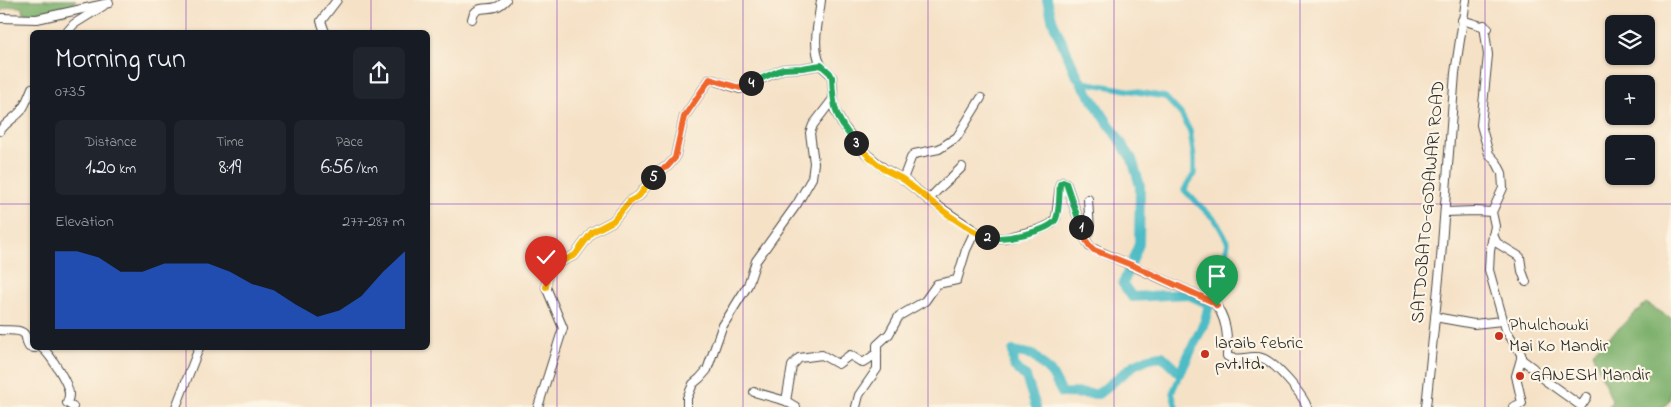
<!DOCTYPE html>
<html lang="en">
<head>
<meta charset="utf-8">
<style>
  :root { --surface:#171b24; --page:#20242c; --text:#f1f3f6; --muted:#9ea1a6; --accent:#2563eb }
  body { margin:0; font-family:"Indie Flower",sans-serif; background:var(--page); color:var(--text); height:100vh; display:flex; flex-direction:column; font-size:19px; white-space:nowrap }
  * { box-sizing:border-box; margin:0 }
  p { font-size:16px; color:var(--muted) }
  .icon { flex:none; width:28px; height:28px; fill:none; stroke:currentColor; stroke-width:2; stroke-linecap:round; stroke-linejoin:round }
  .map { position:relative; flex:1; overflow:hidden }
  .panel { position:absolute; left:30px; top:30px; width:400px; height:320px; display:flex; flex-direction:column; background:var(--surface); border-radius:8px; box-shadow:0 1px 4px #0004 }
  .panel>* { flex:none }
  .controls { position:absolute; left:1605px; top:15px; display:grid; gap:10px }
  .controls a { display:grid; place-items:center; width:50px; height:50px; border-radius:8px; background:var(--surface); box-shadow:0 1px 4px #0004; font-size:25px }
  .pin { position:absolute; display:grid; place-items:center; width:42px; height:42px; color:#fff; margin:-51px -21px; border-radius:50% 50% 50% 0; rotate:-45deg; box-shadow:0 0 5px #0007 }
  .pin .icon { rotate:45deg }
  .km { position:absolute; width:25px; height:25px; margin:-12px; border-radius:50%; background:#222; color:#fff; font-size:14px; line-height:25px; text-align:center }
  .round { display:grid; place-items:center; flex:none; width:52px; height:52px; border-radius:8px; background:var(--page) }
  .headline { display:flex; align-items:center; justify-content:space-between; height:85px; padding:0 25px }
  h1 { font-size:28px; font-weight:600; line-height:38px }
  .stats { display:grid; grid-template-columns:repeat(3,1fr); gap:8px; height:85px; padding:5px 25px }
  .stats div { display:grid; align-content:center; border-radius:8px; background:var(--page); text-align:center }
  .stats b { font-size:21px; font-weight:600 }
  .stats small { font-size:14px; font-weight:400 }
  .stats p { font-size:14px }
  .chart { height:140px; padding:10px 25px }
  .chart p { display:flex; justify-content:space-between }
  .chart svg { width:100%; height:90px; margin-top:5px; fill:var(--accent); opacity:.7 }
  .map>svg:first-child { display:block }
</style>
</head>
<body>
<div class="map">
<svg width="1671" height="407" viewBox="0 0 1671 407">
  <rect width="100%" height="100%" fill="#fcf5e5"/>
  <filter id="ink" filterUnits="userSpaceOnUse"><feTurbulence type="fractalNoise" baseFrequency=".02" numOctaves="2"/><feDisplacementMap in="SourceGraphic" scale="10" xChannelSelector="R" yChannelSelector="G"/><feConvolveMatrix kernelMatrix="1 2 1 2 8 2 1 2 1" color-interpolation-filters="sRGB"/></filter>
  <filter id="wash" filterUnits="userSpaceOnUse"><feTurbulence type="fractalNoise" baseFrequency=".0096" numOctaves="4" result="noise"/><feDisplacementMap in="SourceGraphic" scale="20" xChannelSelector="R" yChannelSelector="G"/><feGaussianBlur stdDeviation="1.12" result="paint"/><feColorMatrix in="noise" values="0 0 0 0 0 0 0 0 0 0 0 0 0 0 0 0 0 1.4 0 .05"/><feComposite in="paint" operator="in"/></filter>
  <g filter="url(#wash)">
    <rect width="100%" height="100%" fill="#f5e1c6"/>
    <g fill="#7db06c" stroke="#546e4c">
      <path d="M0,0H76L70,11L66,14L25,16L22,8C16,5 5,7 0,12Z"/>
      <path d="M1646,303L1671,318V391L1669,401L1664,407H1608L1612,401L1592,353Z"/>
    </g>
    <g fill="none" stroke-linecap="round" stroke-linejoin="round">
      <g stroke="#4ebcc6" stroke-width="5.5">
        <path d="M1045,0L1083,82L1165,97L1181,114L1190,131L1194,158V174L1184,190L1216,221L1228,242L1222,276L1212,296"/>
        <path d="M1176,407L1172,393L1203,322L1207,306"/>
      </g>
      <path stroke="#4ebcc6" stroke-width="10" d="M1036,407L1026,377L1014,366L1013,351L1033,355L1052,374L1062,393L1098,394L1134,365L1149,358L1162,356L1180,373L1205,321L1209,304L1187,294L1132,297L1123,284L1139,244L1140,186L1132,159L1075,73L1053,22L1047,0"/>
    </g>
  </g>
  <g filter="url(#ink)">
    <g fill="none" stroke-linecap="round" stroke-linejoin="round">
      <g stroke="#494642" stroke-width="10">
        <g id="minor">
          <path d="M821,0C819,20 811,46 821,65C824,70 829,71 832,77L834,108L842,124L863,151L885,169L903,179L929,200L975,231L985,236L992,238H1005L1040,229L1051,224L1056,218L1060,184L1063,182L1066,183L1085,238L1090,247L1213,302C1227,316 1228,337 1227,356C1235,363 1251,354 1262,358C1275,362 1303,395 1307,407"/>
          <path d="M0,18L37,19L109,3"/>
          <path d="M472,19C475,5 486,10 496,7C500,6 503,3 506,0"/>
          <path d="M1462,20L1488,28"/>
          <path d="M1484,25L1488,55L1481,125L1489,154L1497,163L1502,173L1503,188L1492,212L1495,226L1490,251L1489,270L1506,330L1521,354V359L1516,376L1522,403L1513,407"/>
          <path d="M67,32L74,24L103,6"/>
          <path d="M325,32L321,21L337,0"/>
          <path d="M0,131C7,121 14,119 21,111C26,104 29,95 32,88"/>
          <path d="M903,179L911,158L914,154L939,149L957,137L981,98"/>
          <path d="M929,200C938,187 951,179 962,167"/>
          <path d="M1445,212L1475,211L1492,212"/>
          <path d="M1493,235L1497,243L1520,257L1522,271L1526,282"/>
          <path d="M1085,238L1090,231L1088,199"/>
          <path d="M1435,317L1474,324L1502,321"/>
          <path d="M0,330C7,331 21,328 25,335C27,339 26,343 29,347L35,348"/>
          <path d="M42,348C50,354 70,385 69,395C69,398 68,400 67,403L73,407"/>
          <path d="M1521,359L1533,368L1539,376L1581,406L1587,397"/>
          <path d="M754,392L786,401L792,366L799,358L822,355L838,364L850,355L863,363L877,353"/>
          <path d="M786,401L796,407"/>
          <path d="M176,407L199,348"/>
          <path d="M538,407L563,328L546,287L548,268L575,255L592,232L613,221L630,201L639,196L657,171L667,167L675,158L684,117L710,79L740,89L783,69L802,68L821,65"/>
          <path d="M687,407V398L693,384L700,378L707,370L722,327L748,285L756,261L797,204L812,178L814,163L810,133L813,125L833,99"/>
          <path d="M856,407L859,395L877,369V345L889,334L899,316L925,301L937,284L957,280L966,250L975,231"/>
          <path d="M1426,407L1441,258L1455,73L1466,0"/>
        </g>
      </g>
      <use href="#minor" stroke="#fff" stroke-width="8"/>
    </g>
  </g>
  <g fill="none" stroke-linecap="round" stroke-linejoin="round" filter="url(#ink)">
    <g stroke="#fff" stroke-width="10">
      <path id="split-1" d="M1081,227C1084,236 1086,244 1094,250L1134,266L1213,302L1217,306"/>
    </g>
    <g stroke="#fff" stroke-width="10">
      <path id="split-2" d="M987,237C1000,241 1050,232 1056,219C1060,209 1059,194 1060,184L1063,182L1066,183L1081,227"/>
    </g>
    <g stroke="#fff" stroke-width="10">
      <path id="split-3" d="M856,143C864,152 874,162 884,169C890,173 898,176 904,180C927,198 960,227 987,237"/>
    </g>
    <g stroke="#fff" stroke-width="10">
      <path id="split-4" d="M751,83L783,69L802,68L821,65L830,73L832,77C833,107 835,119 856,143"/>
    </g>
    <g stroke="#fff" stroke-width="10">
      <path id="split-5" d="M653,177L657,171L667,167L675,158L684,117L710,79L740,88L751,83"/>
    </g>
    <g stroke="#fff" stroke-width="10">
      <path id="split-6" d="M546,287L548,268L575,255L592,232L613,221L630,201L639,196L653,177"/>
    </g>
    <use href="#split-1" stroke="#f0652b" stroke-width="6"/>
    <use href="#split-2" stroke="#22a559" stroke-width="6"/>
    <use href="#split-3" stroke="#f5b400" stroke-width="6"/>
    <use href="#split-4" stroke="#22a559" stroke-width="6"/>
    <use href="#split-5" stroke="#f0652b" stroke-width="6"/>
    <use href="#split-6" stroke="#f5b400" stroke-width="6"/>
  </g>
  <path fill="none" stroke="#7b2cbf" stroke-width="1" stroke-opacity="0.55" d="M186,0V32M371,0V32M557,0V407M743,0V407M928,0V407M1114,0V407M1300,0V407M1485,0V407M0,204H32M428,204H1671M186,348V407M371,348V407"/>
  <g fill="#c8321e" stroke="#fcf5e5" stroke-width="2">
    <circle cx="1499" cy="336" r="5"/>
    <circle cx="1205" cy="354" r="5"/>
    <circle cx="1520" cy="376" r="5"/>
  </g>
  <g text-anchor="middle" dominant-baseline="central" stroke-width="4.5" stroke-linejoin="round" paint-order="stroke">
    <g font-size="18" fill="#2b2b2b" stroke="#fcf5e5">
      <text transform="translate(1429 202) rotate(-85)">SATDOBATO-GODAWARI ROAD</text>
    </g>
    <g font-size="18" fill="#2b2b2b" stroke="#fcf5e5" text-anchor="start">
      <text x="1509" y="326">Phulchowki<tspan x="1509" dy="21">Mai Ko Mandir</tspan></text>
      <text x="1215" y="344">laraib febric<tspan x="1215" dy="21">pvt.ltd.</tspan></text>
      <text x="1530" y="376">GANESH Mandir</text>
    </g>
  </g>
</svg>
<div class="controls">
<a><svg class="icon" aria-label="layers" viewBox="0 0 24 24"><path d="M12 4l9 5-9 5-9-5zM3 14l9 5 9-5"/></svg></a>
<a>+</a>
<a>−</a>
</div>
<div class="pin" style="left:1217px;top:306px;background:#1e9e55"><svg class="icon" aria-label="arrive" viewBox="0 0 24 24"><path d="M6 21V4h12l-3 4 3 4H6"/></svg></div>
<div class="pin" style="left:546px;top:287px;background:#d93025"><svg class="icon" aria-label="check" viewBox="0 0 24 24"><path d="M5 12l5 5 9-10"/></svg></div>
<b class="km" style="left:1081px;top:227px">1</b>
<b class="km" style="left:987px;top:237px">2</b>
<b class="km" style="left:856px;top:143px">3</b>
<b class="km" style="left:751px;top:83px">4</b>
<b class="km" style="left:653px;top:177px">5</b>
<section class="panel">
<div class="headline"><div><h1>Morning run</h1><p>07:35</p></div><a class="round"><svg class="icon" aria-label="share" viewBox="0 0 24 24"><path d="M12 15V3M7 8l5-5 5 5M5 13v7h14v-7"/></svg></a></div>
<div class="stats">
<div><p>Distance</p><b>1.20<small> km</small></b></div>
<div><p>Time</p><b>8:19</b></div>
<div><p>Pace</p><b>6:56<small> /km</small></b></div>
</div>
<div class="chart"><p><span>Elevation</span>277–287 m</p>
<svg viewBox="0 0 160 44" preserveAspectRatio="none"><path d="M0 44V6L10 6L20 9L30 16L40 16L50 12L60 12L70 12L80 16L90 22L100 25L110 32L120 38L130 35L140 28L150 16L160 6V44z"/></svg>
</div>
</section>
</div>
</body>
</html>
